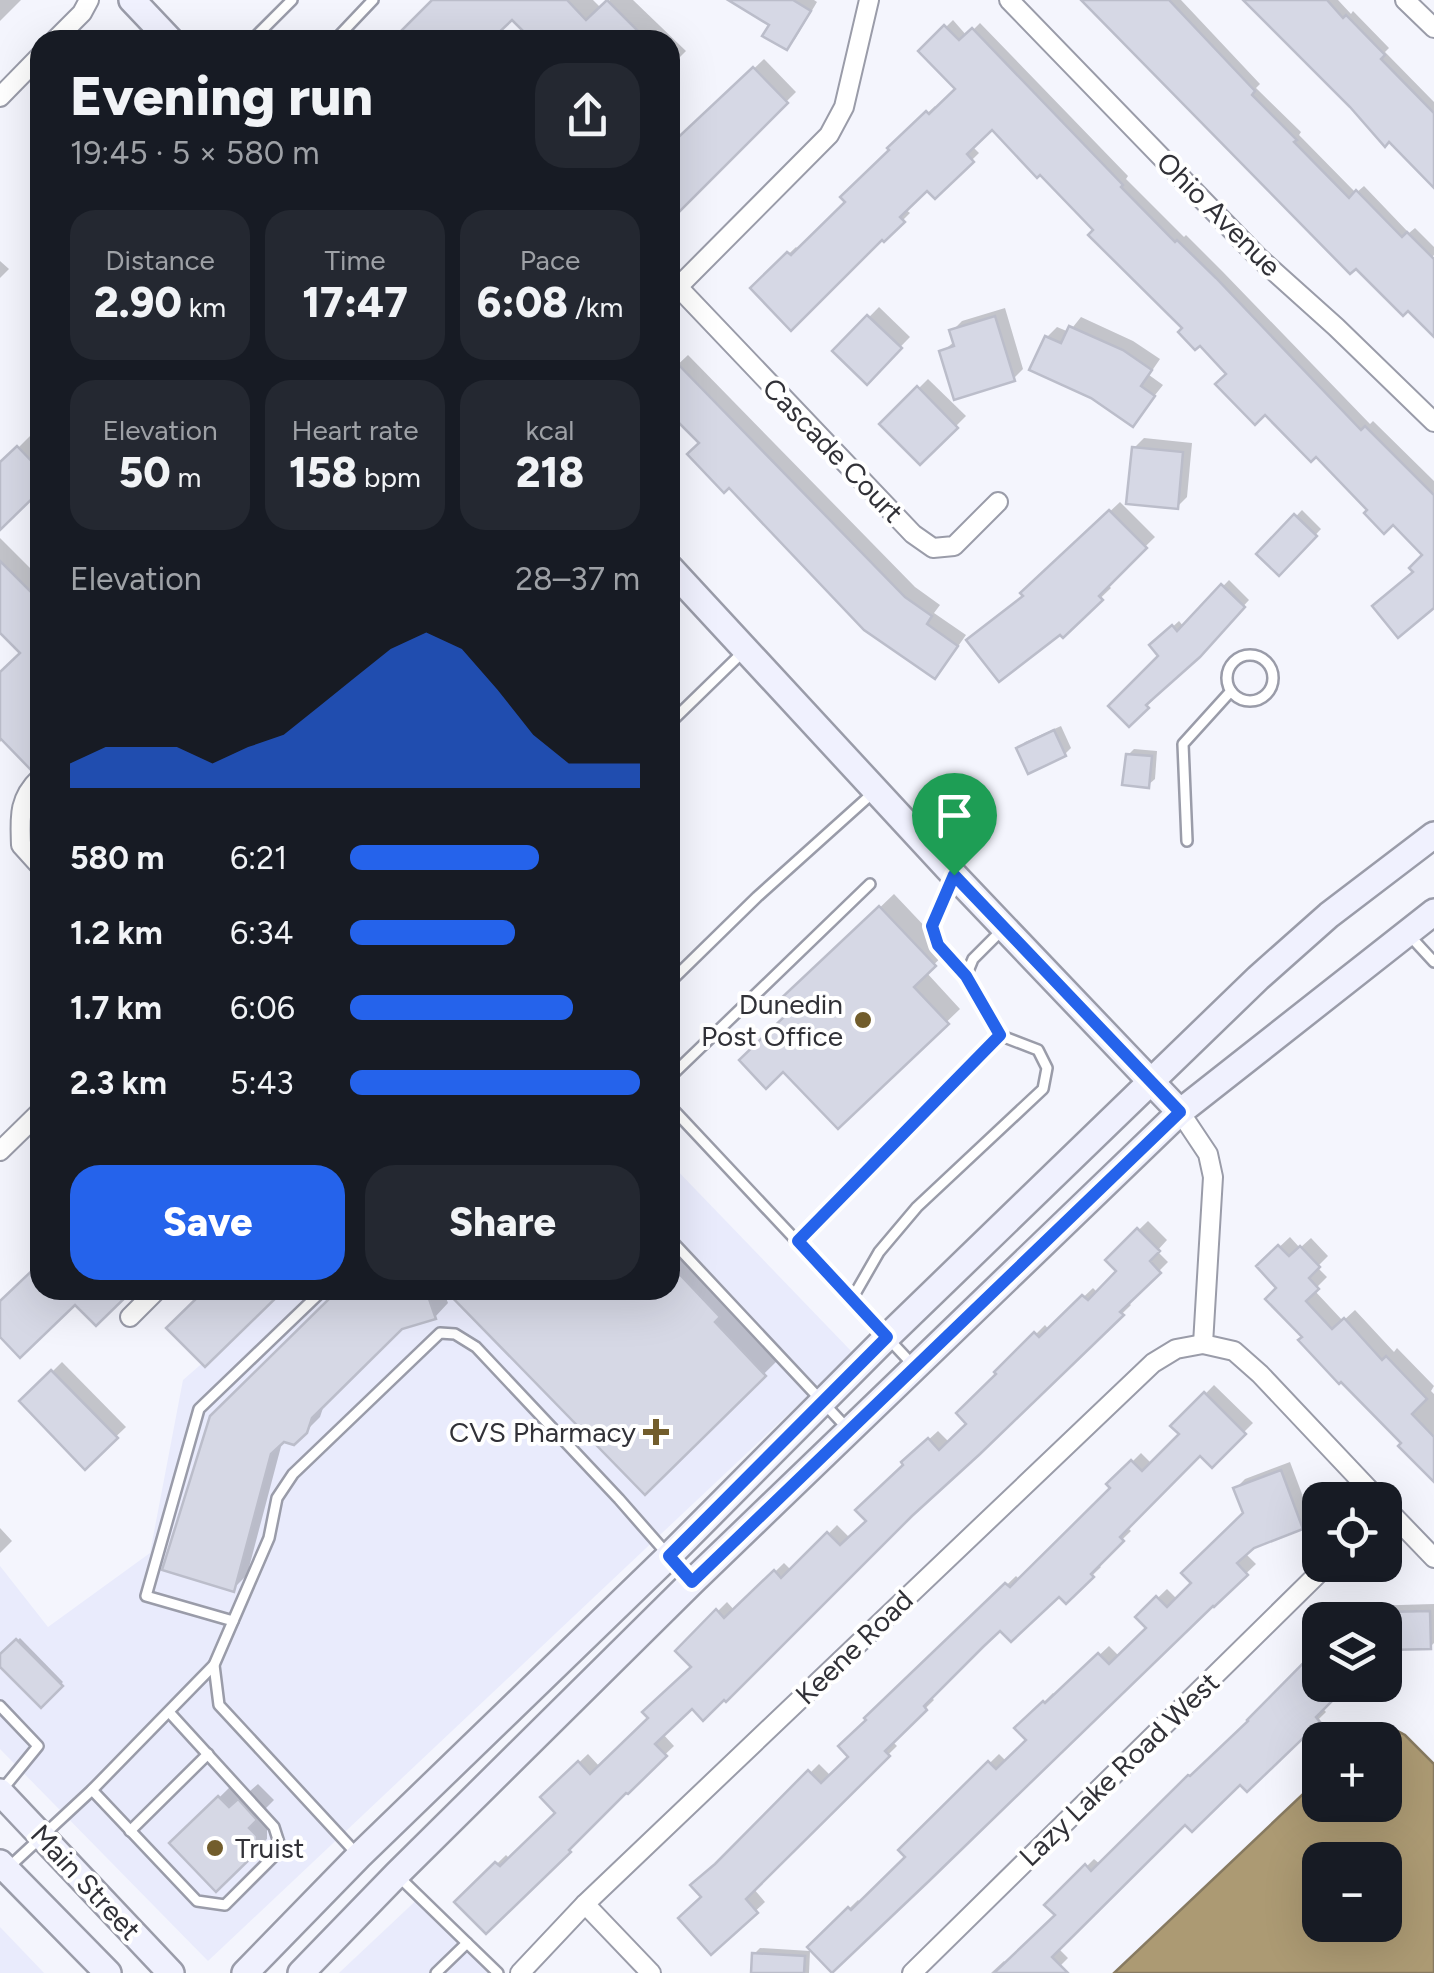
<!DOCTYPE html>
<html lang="en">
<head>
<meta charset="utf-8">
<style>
  :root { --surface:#171b24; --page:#242831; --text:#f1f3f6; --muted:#9ea1a6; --accent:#2563eb }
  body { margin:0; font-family:Figtree,sans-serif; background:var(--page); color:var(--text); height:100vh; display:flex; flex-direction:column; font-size:38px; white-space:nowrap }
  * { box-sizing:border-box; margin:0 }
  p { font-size:32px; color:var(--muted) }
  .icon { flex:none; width:55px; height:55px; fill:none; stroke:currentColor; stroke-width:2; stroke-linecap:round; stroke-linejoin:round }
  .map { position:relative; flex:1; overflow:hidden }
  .sheet { position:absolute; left:30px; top:30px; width:650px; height:1270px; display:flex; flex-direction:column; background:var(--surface); border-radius:30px; box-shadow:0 10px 40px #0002 }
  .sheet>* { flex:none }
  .fabs { position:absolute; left:1302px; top:1482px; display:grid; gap:20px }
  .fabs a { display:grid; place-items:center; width:100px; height:100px; border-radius:20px; background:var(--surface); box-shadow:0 10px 40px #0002; font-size:50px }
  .pin { position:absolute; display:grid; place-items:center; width:85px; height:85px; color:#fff; margin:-102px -42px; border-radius:50% 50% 50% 0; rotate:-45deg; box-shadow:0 0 10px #0007 }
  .pin .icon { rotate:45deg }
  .round { display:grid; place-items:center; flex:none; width:105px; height:105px; border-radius:30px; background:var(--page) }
  .overview { display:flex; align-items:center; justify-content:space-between; height:170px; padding:0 40px }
  h1 { font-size:55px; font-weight:800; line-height:75px }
  .stats { display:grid; grid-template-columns:repeat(3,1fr); gap:15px; height:170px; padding:10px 40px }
  .stats div { display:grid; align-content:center; border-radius:25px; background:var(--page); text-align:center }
  .stats b { font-size:42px; font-weight:800 }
  .stats small { font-size:28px; font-weight:400 }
  .stats p { font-size:28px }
  .chart { height:280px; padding:20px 40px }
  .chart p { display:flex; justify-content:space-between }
  .chart svg { width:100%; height:180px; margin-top:10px; fill:var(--accent); opacity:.7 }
  .action { display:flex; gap:20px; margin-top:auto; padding:20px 40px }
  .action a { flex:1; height:115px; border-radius:30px; background:var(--accent); color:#fff; font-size:40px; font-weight:800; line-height:115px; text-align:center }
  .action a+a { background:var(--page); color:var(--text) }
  ul { padding:0 40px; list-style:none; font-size:32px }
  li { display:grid; grid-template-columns:160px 120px 1fr; align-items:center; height:75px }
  li i { height:25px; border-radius:12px; background:var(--accent) }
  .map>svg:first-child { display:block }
</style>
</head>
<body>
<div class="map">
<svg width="1434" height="1973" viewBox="0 0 1434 1973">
  <rect width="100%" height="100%" fill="#f4f5fd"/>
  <g fill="#e9ebfc">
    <path d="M670,1163L853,1353L208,1961L0,1749V1566L48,1627L150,1553L183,1380L286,1290H670Z"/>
    <path d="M423,1894L499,1973H339Z"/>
    <path d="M0,1927L44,1973H0Z"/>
  </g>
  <path fill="#ac9a73" stroke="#877a61" stroke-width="2.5" fill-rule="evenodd" d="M1394,1729L1405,1735L1434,1764V1973H1114L1320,1778V1805H1385V1740H1360L1380,1730ZM1320,1860H1385V1925H1320Z"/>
  <g fill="#0003">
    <path d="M0,0H21L0,21Z"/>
    <path d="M436,0H593L601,8L610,0H633L686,51L670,67V40H536L512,16L488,40H396Z"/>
    <path d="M733,0H814L817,2L795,39L787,47L772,24Z"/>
    <path d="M1085,0H1181L1260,84L1256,88L1301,132L1299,135L1356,193L1364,186L1409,233L1415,228L1434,247V255L1429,260L1434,265V334Z"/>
    <path d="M1246,0H1338L1351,14L1353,11L1389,48L1385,52L1434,102V184L1351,106Z"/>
    <path d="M953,20L967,36L980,23L1128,176L1126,179L1184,237L1186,235L1223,272L1370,424L1373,421L1434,481V599L1416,571L1426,555L1393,521L1371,510L1316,454L1230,374L1096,230L992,127L972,146L979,153L935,196L927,187L905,209L910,213L884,239L753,288L796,247L799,250L848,202L897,142L935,106L937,109L958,89L922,51Z"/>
    <path d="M764,59L796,92L670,217V149Z"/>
    <path d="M0,261L9,269L0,278Z"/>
    <path d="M879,307L910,337L867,381L836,351Z"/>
    <path d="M1005,308L1023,369L1013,379L942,352L955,341L952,331L962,321Z"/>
    <path d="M1081,317L1133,341L1160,359L1149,375L1163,385L1132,424L1047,337L1057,327L1069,332Z"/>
    <path d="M688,355L915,587L940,605L934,613L966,635L944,666L670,411V372Z"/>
    <path d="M928,379L966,416L920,462L883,424Z"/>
    <path d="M30,436L40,446V487L0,527V466Z"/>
    <path d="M1144,438L1192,443L1187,497L1177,507L1134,448Z"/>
    <path d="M1120,502L1155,537L1107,584L1111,588L1063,634L1025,595L1033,584Z"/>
    <path d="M1302,510L1321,529L1279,573L1260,554Z"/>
    <path d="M0,538L40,578V757L4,738L0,742V675L23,653L0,630Z"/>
    <path d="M1229,580L1249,600L1198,655L1150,698L1153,700L1129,724L1162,656L1153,645L1179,621L1184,627Z"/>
    <path d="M1061,726L1071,748L1065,754L1019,748L1025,742Z"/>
    <path d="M1134,749L1157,751L1155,779L1148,785L1128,755Z"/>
    <path d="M894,894L948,951L926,972L960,1009L838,1126L783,1068L789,1015L779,1004Z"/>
    <path d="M40,1137V1151L33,1144Z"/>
    <path d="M1148,1221L1167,1240L1157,1251L1168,1262L1128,1302L1131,1305L979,1453L662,1733L674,1746L576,1839L578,1842L486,1931L458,1902L506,1855L510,1859L558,1813L543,1797L588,1754L600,1767L651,1718L694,1667L678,1651L727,1602L735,1611L784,1563L792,1571L837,1525L850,1538L869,1521L913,1454L938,1431L950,1443L970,1424L1000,1374L998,1372L1045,1325L1049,1330L1093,1288L1098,1293L1120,1271L1108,1260Z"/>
    <path d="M670,1237L732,1302L726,1307L777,1361L645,1491L448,1290H670Z"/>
    <path d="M1290,1237L1300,1248L1311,1238L1328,1256L1317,1267L1327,1277L1314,1290L1343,1321L1355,1310L1394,1352L1397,1348L1434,1386L1431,1391L1434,1394V1480L1305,1337L1279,1288L1259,1266Z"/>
    <path d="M342,1290H443L448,1303L435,1317L401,1327L325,1402L320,1417L305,1432L283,1439L247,1575L233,1589L165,1568Z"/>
    <path d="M62,1362L126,1427L85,1466L22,1402Z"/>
    <path d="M1214,1385L1253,1423L1212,1464L1200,1453L1126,1526L1131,1531L1097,1564L1101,1567L1066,1601L1059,1593L1001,1627L930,1696L934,1700L892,1741L897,1746L753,1888L765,1902L711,1952L704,1897L727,1856L819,1764L831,1776L852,1757L868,1719L1016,1576L1020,1580L1113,1488L1110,1484L1141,1453L1152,1464L1182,1434L1174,1426Z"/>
    <path d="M1290,1462L1311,1518L1302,1527L1252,1546L1245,1553L1256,1564L1214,1604L810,1947L858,1900L861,1903L908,1857L901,1850L999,1754L1007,1762L1030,1740L1018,1728L1053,1693L1056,1696L1109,1646L1120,1657L1149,1628L1138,1617L1167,1589L1178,1600L1195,1583L1246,1514L1236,1488L1245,1479Z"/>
    <path d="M0,1528L12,1541L0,1553Z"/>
    <path d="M1434,1604V1643L1430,1647L1385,1648V1620H1357V1614L1365,1606Z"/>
    <path d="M20,1638L63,1682L41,1704L0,1663V1657Z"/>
    <path d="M1320,1650V1685H1345L1322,1708L1326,1712L1247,1789L1240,1781L1185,1821L1058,1948L1068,1958L1053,1973H991L1004,1961L1007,1964L1058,1915L1048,1905L1094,1859L1101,1865Z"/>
    <path d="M258,1784L274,1800L259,1815L267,1824V1839L216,1889L173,1843L231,1786L242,1798Z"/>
    <path d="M760,1948L810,1951L809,1973H753L754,1954Z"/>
  </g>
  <g fill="#d6d8e5" stroke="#bbbdca" stroke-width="2.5">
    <path d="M432,0H567L586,20L607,0L647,40H532L512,20L491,40H392Z"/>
    <path d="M728,0H793L811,11L787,50L762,36L769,25Z"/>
    <path d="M1081,0H1169L1255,91L1252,95L1297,140L1294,142L1349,198L1356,190L1402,237L1407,232L1434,259V337L1408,311L1403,316L1356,269L1350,274Z"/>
    <path d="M1243,0H1327L1343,18L1346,15L1385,55L1381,59L1434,113V188L1389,142L1385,147L1350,107Z"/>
    <path d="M944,25L959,40L972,28L1123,185L1121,187L1175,242L1177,240L1216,278L1361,430L1365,426L1434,495V608L1398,638L1372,606L1413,572L1409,568L1422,555L1393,525L1384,534L1364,513L1367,510L1316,457L1311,462L1265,415L1255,425L1215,384L1226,374L1200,346L1195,350L1178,332L1182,328L1088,235L1093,230L1040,175L1037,178L992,130L967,154L974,162L935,199L927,191L900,217L905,222L884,242L882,240L791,331L750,288L787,252L791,255L845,202L840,197L889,150L887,148L926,111L929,114L955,89L918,51Z"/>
    <path d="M753,67L788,103L670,221V145Z"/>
    <path d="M867,315L902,348L867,385L832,351Z"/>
    <path d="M995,316L1015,381L954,400L939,351L954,346L949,330Z"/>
    <path d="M1069,326L1123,350L1152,370L1141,386L1155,396L1133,427L1091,398L1029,370L1045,336L1061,343Z"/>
    <path d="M670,356L905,597L932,616L927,624L958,646L935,679L864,630L729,488L724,493L687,454L699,443L670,414Z"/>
    <path d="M917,386L958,428L920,465L879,424Z"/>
    <path d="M17,446L40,470V491L0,530V462Z"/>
    <path d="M1132,447L1183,452L1178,509L1126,504Z"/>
    <path d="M1109,510L1147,548L1099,596L1103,600L1063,638L1060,635L999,682L966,640L1023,596L1020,593Z"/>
    <path d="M1294,514L1317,536L1279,576L1256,554Z"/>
    <path d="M0,561L31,592L40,584V761L31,770L0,738V672L20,653L0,633Z"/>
    <path d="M1221,584L1245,607L1200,657L1146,705L1149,708L1129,727L1108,706L1158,656L1149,645L1172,625L1177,631Z"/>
    <path d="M1054,730L1066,756L1028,774L1016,748Z"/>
    <path d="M1126,754L1152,756L1149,788L1122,785Z"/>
    <path d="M879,906L936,966L914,987L949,1024L838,1129L783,1072L766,1089L739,1060L786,1015L775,1004Z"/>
    <path d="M1137,1228L1160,1251L1150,1261L1161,1273L1120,1312L1124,1315L980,1454L912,1516L726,1702L724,1700L703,1721L692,1709L655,1744L667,1756L628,1794L626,1793L569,1850L571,1852L486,1934L454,1902L495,1862L500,1866L555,1813L540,1797L578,1761L590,1774L648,1718L642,1712L691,1667L675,1651L716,1609L724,1618L774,1570L781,1578L827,1532L840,1545L866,1521L855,1510L903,1465L901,1462L928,1438L939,1450L966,1424L956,1413L996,1374L994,1372L1034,1332L1039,1337L1082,1295L1088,1300L1116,1271L1105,1260Z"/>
    <path d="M1278,1245L1289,1256L1300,1246L1320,1267L1309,1278L1319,1289L1306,1301L1332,1329L1344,1318L1382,1360L1386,1356L1427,1399L1412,1414L1434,1437V1482L1398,1446L1401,1443L1341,1382L1339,1384L1298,1340L1302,1337L1265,1299L1276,1288L1256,1266Z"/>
    <path d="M40,1263V1290H133L96,1326L75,1305L20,1358L0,1337V1301Z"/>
    <path d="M670,1264L720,1317L715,1322L766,1376L645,1495L445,1290H670Z"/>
    <path d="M205,1290H284L205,1367L166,1328Z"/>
    <path d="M338,1290H426L436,1319L402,1329L312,1418L307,1433L294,1445L284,1442L271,1454L234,1592L162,1570L210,1416Z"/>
    <path d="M51,1370L118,1438L85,1470L19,1401Z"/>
    <path d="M1204,1392L1246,1434L1212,1468L1200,1456L1120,1537L1124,1541L1091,1574L1094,1577L1066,1604L1059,1597L1011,1642L1000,1631L983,1647L924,1706L927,1710L885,1751L890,1756L746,1899L758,1913L711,1955L678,1918L701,1897L690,1885L715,1864L808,1770L821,1783L848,1757L838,1746L866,1720L864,1718L1005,1583L1010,1587L1110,1488L1106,1484L1131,1460L1142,1471L1179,1434L1170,1426Z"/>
    <path d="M1281,1470L1303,1529L1254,1548L1237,1563L1248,1575L1214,1607L1213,1606L929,1881L832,1973L807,1947L848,1907L851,1910L905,1857L898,1850L988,1761L996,1769L1026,1740L1014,1728L1043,1701L1045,1703L1098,1653L1109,1664L1146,1628L1135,1617L1156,1596L1167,1607L1191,1583L1181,1573L1243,1513L1233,1488Z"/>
    <path d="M1430,1611L1431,1649L1385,1650V1612Z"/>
    <path d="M16,1639L63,1686L41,1708L0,1667V1654Z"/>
    <path d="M1320,1646V1685H1348L1316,1717L1320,1722L1247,1792L1240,1785L1192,1832L1185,1825L1052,1957L1068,1973H994L1055,1915L1044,1905L1085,1864L1091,1871L1188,1775L1190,1776L1248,1721L1247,1720Z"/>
    <path d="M218,1796L229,1807L238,1799L257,1820L249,1828L257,1836L256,1853L216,1892L169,1843Z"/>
    <path d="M752,1953L805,1956L804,1973H751Z"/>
  </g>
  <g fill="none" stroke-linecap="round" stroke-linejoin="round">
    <g stroke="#9a9ca9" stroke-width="14">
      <g id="lane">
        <path d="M252,40L292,0"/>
        <path d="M335,40L373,0"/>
        <circle cx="1250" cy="678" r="23"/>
        <path d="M670,723L744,651"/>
        <path d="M1187,841L1183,744L1231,691"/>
        <path d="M953,878L932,926L938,945L966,976L999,1035"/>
        <path d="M1410,936L1434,962"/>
        <path d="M966,976L973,959L1004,928"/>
        <path d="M670,982L757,897L875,791"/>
        <path d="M670,1077L870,884"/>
        <path d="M670,1106L914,1366"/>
        <path d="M670,1239L847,1428"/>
        <path d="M798,1241L999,1035L1038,1050L1047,1068L1043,1089L917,1207L879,1252L852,1299"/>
        <path d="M233,1621L146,1596L199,1409L323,1290"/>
        <path d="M0,1706L38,1746L2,1790"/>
        <path d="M92,1790L197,1901L225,1905L281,1849L274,1827L169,1712"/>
        <path d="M130,1831L208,1754"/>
        <path d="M356,1853L219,1705L214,1665L269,1538L277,1498L293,1474L440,1333L455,1334L476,1347L619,1499L690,1580"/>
        <path d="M8,1868L92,1790L214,1665"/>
        <path d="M397,1875L467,1943"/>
        <path d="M436,1973L467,1943L498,1973"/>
      </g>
    </g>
    <g stroke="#9a9ca9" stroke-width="22">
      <g id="street">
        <path d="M1009,0L1258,257L1336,327L1434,422"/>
        <path d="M1405,0L1434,28"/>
        <path d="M55,40L82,13L89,0"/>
        <path d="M0,97L40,56"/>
        <path d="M678,287L913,534L933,548L954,546L998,502"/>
        <path d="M670,295L829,135L844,107L869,0"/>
        <path d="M40,778C18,799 20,817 21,845L40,866"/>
        <path d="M1180,1112L1208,1154L1213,1177L1203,1344L1234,1351L1260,1374L1379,1500"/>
        <path d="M0,1151L40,1112"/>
        <path d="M130,1317L157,1290"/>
        <path d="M1385,1507L1434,1558"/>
        <path d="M585,1904L651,1973"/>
        <path d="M520,1973L585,1904L1153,1363L1176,1349L1203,1344"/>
        <path d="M912,1973L1327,1565"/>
      </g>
    </g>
    <g stroke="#9a9ca9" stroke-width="30">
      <g id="secondary">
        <path d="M132,0L170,40"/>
        <path d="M670,568L954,875L1180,1112"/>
        <path d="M0,1792L171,1973"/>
        <path d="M0,1863L108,1973"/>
        <path d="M245,1973L359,1856L669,1556L887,1337L1258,978L1329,915L1434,835"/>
        <path d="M301,1973L397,1874L692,1582L1180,1112L1434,912"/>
      </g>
    </g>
    <use href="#lane" stroke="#fff" stroke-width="9"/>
    <use href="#street" stroke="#fff" stroke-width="18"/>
    <use href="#secondary" stroke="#f0f1fe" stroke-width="25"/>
  </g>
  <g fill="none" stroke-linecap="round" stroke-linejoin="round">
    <g stroke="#fff" stroke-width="20">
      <path id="route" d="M954,875L1180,1112L692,1582L669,1556L887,1337L798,1241L1000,1035L966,976L938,945L932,926Z"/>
    </g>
    <use href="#route" stroke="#2563eb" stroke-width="12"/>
  </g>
  <g fill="#725d2c" stroke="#fff" stroke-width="4">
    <circle cx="863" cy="1020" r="10"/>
    <path d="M651 1417h10v10h10v10h-10v10h-10v-10h-10v-10h10z"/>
    <circle cx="215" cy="1848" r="10"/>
  </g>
  <g text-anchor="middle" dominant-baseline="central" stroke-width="8" stroke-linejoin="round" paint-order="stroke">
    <g font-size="28" fill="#313137" stroke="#fff">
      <text transform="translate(1219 214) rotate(45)">Ohio Avenue</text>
      <text transform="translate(833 450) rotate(46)">Cascade Court</text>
      <text transform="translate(854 1647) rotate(-44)">Keene Road</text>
      <text transform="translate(1119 1769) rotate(-44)">Lazy Lake Road West</text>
      <text transform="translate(86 1882) rotate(47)">Main Street</text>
    </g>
    <g font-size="28" fill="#313137" stroke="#fff" text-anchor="end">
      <text x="843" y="1004">Dunedin<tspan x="843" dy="32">Post Office</tspan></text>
      <text x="636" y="1432">CVS Pharmacy</text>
      <text x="235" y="1848" text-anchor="start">Truist</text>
    </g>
  </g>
</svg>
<div class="fabs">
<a><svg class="icon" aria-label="locate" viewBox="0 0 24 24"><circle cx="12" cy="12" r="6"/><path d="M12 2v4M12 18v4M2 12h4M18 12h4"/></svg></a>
<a><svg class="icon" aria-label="layers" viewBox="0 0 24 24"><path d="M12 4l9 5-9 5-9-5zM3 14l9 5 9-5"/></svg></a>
<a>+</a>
<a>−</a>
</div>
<div class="pin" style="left:954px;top:875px;background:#1e9e55"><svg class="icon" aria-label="arrive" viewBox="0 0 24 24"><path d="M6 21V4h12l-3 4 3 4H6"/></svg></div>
<section class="sheet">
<div class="overview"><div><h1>Evening run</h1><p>19:45 · 5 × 580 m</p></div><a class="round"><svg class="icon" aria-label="share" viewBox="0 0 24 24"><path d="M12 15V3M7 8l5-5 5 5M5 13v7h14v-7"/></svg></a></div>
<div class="stats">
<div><p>Distance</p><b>2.90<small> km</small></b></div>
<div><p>Time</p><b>17:47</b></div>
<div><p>Pace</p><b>6:08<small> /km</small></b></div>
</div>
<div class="stats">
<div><p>Elevation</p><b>50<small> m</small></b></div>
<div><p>Heart rate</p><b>158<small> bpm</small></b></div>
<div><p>kcal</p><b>218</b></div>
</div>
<div class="chart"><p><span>Elevation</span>28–37 m</p>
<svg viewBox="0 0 160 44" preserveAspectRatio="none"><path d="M0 44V38L10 34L20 34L30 34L40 38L50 34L60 31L70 24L80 17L90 10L100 6L110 10L120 20L130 31L140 38L150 38L160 38V44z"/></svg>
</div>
<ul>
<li><b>580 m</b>6:21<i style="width:65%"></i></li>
<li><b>1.2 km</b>6:34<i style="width:57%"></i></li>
<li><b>1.7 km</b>6:06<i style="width:77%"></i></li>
<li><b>2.3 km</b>5:43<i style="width:100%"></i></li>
</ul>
<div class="action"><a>Save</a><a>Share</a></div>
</section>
</div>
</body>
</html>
